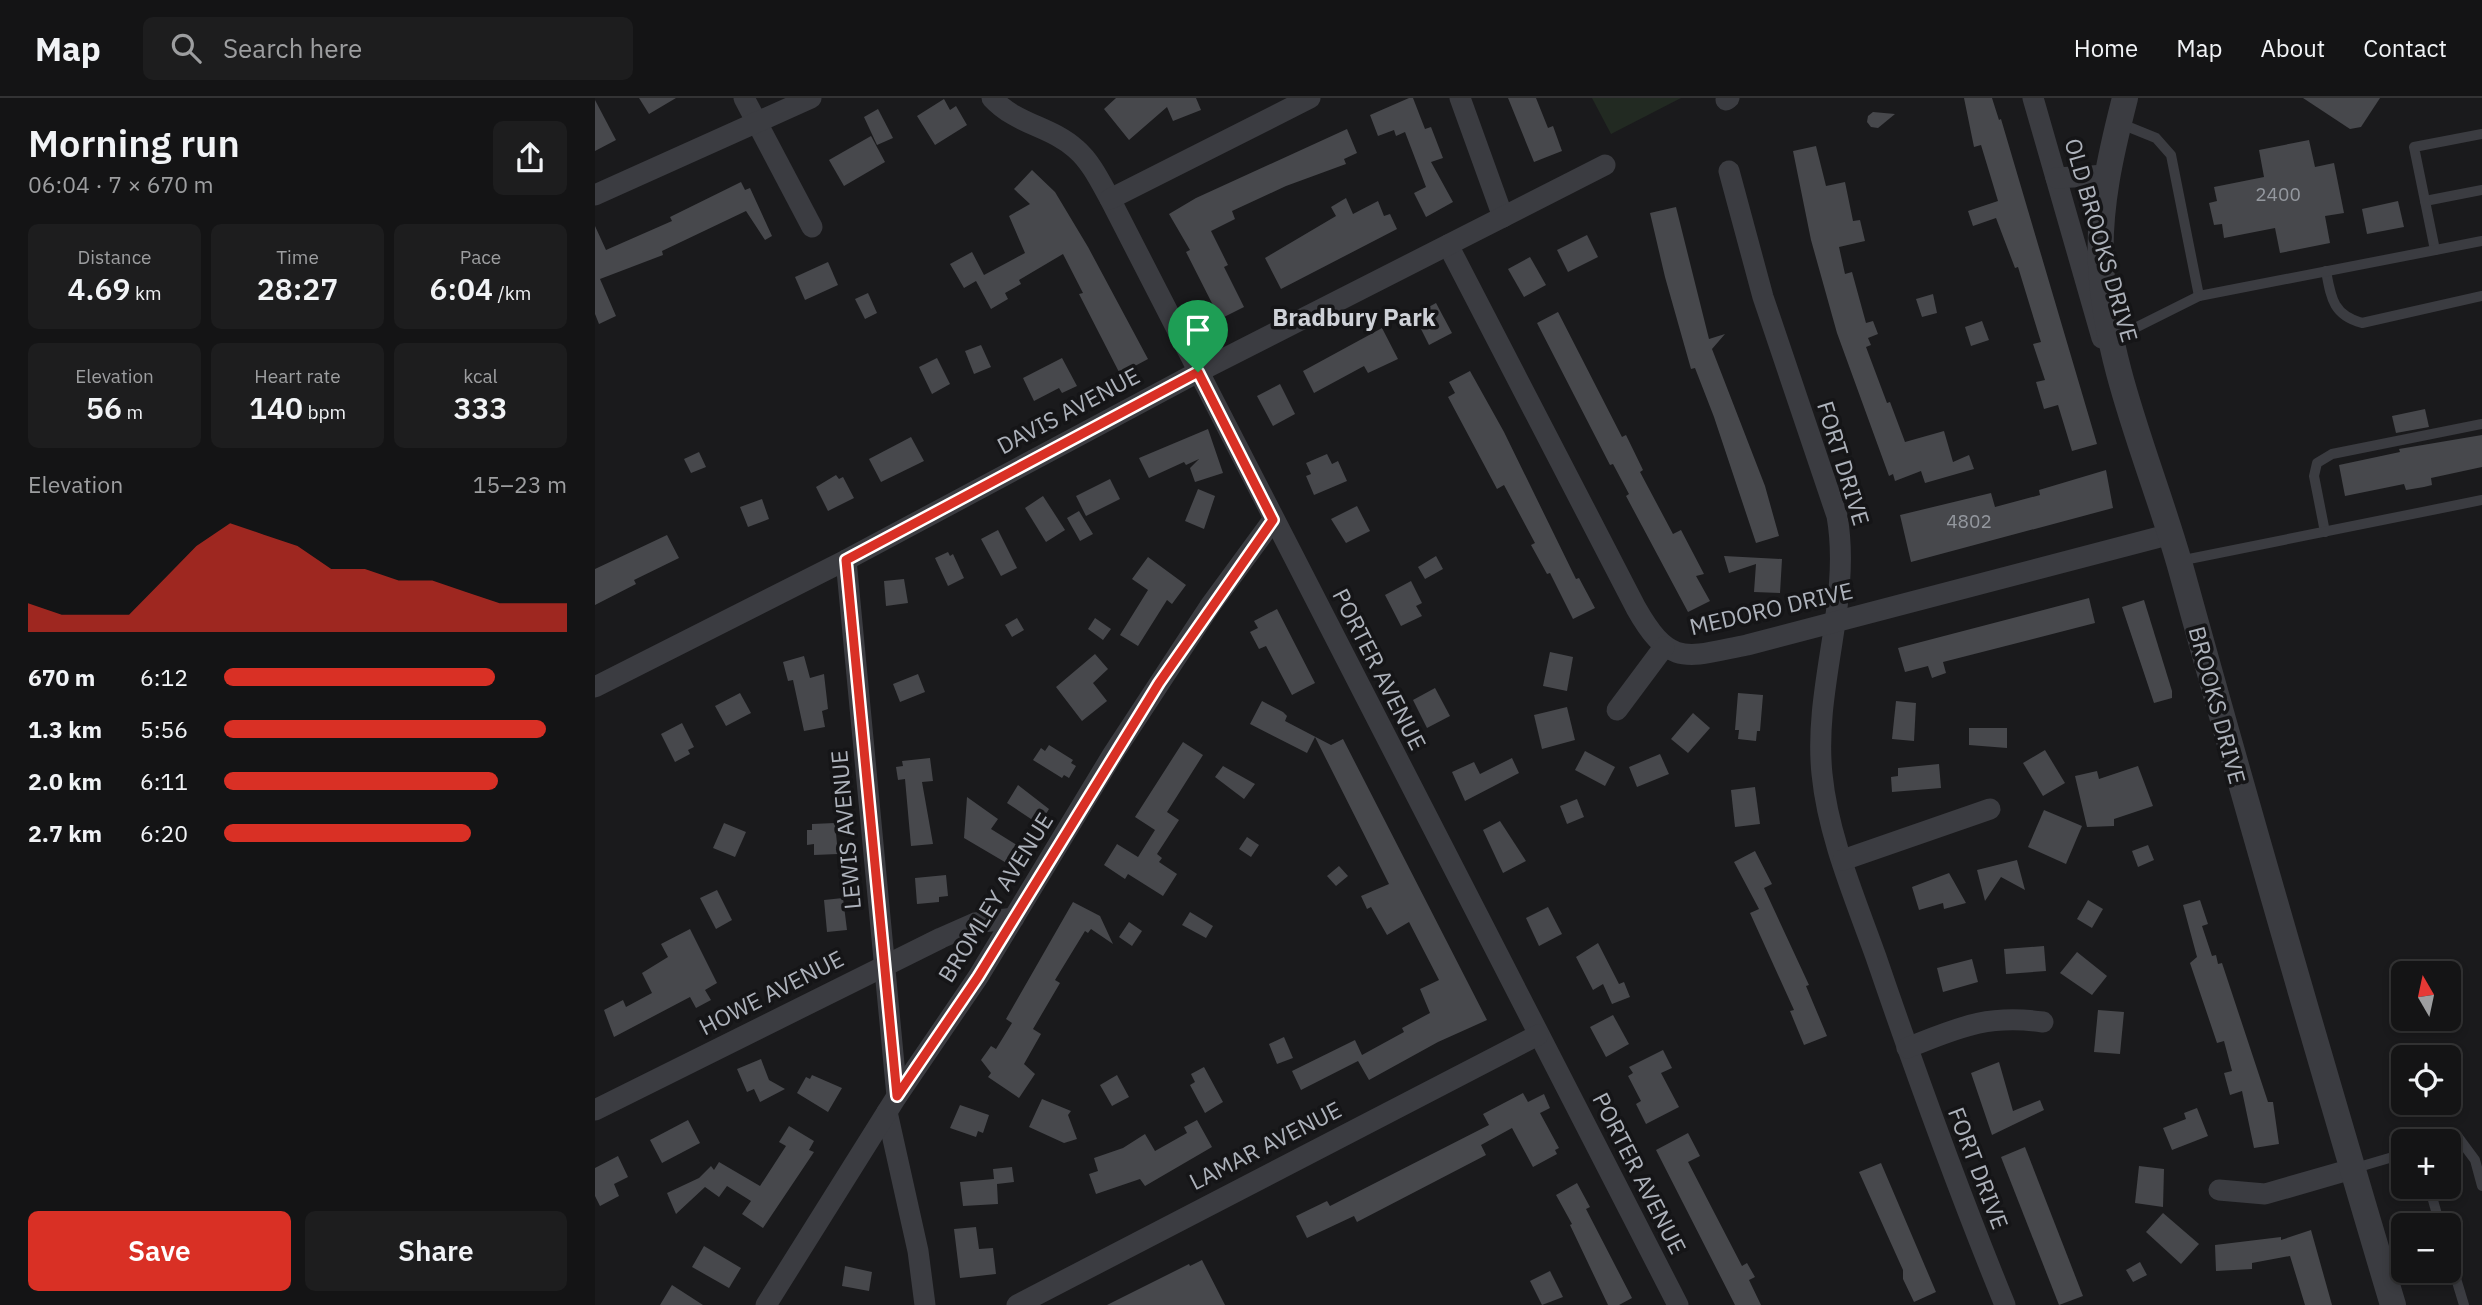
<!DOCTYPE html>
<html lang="en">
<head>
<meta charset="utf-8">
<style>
  :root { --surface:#141415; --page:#1d1d1e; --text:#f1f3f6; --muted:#9d9ea0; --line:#333334; --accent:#d93025 }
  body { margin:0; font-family:"IBM Plex Sans",sans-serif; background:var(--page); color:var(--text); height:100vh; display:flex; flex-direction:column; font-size:26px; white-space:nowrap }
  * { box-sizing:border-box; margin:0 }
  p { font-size:23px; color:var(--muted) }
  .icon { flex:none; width:38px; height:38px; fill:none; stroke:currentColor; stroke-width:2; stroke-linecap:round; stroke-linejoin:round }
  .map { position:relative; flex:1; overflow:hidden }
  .drawer { display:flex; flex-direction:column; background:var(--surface); width:595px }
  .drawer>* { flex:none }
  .needle { width:46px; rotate:351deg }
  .controls { position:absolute; left:1796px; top:863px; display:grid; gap:14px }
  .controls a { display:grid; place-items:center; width:70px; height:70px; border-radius:10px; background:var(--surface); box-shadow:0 4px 10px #0003,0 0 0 2px var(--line); font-size:35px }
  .pin { position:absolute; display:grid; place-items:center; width:60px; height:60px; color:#fff; margin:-72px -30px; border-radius:50% 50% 50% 0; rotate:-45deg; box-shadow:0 0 7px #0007 }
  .pin .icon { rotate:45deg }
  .round { display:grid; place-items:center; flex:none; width:74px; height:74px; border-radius:10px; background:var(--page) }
  .headline { display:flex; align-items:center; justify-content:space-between; height:119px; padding:0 28px }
  h1 { font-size:38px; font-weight:600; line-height:52px }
  .stats { display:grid; grid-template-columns:repeat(3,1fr); gap:10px; height:119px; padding:7px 28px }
  .stats div { display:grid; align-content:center; border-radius:10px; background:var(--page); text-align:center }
  .stats b { font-size:30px; font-weight:600 }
  .stats small { font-size:19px; font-weight:400 }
  .stats p { font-size:19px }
  .chart { height:196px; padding:14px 28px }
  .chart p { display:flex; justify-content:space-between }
  .chart svg { width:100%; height:126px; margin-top:7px; fill:var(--accent); opacity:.7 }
  .cta { display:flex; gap:14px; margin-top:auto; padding:14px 28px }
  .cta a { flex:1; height:80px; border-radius:10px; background:var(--accent); color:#fff; font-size:28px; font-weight:600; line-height:80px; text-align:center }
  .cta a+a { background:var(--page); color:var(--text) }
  ul { padding:0 28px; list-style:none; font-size:23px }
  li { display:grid; grid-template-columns:112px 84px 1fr; align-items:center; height:52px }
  li i { height:18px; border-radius:9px; background:var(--accent) }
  header { display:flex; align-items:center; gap:42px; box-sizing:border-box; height:98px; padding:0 35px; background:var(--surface); border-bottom:2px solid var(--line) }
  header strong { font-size:33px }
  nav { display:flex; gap:38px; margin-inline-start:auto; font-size:24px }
  .search { width:490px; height:63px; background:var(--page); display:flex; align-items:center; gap:18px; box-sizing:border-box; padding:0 24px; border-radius:10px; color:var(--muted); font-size:26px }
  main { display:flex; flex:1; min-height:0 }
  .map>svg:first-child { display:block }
</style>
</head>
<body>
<header>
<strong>Map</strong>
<div class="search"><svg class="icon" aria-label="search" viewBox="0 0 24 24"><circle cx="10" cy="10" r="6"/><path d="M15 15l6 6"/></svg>Search here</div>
<nav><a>Home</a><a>Map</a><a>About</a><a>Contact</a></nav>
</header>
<main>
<section class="drawer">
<div class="headline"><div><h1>Morning run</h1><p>06:04 · 7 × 670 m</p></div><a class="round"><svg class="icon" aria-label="share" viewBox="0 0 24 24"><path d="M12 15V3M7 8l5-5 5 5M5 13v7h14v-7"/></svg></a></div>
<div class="stats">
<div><p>Distance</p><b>4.69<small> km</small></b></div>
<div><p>Time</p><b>28:27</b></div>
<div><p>Pace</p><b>6:04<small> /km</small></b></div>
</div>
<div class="stats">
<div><p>Elevation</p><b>56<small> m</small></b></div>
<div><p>Heart rate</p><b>140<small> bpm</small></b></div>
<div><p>kcal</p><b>333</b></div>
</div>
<div class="chart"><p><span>Elevation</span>15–23 m</p>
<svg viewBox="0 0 160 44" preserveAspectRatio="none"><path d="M0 44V34L10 38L20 38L30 38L40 26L50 14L60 6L70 10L80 14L90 22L100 22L110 26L120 26L130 30L140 34L150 34L160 34V44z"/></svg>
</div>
<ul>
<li><b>670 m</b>6:12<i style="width:79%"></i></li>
<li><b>1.3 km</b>5:56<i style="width:94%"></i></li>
<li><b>2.0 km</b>6:11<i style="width:80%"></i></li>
<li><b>2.7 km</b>6:20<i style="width:72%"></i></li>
</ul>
<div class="cta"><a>Save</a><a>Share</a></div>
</section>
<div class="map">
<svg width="1887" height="1207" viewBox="0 0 1887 1207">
  <rect width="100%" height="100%" fill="#1a1a1c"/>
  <path fill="#222a22" d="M997,0H1086L1016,36Z"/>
  <g fill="#47484c">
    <path d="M44,0H81L54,16Z"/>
    <path d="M521,0H601L606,12L578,23L572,9L534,42L509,11Z"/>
    <path d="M814,0H818L830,31L836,29L848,60L836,64L858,104L831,119L819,95L831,89L810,34L801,38L799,32L783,38L775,17Z"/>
    <path d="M913,0H941L953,30L958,28L967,53L939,64Z"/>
    <path d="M1369,0H1397L1404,22L1406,21L1502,346L1477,353L1463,307L1449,311L1441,284L1450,282L1438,246L1446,244L1423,169L1420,170L1401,120L1378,128L1373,113L1403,103L1386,47L1379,49Z"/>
    <path d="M1708,0H1785L1766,29L1755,31Z"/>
    <path d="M349,1L355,12L361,8L372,27L340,47L322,18Z"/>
    <path d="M0,2L21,42L0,53Z"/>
    <path d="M283,11L298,40L282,47L269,19Z"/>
    <path d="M1278,14L1300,16L1283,30L1276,29L1272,24L1273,18Z"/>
    <path d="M752,31L762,55L749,61L751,66L691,88L637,113L640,121L616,133L633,167L629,169L649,209L625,221L591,154L595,152L574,116L601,100Z"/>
    <path d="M276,38L290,64L249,88L234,62Z"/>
    <path d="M1714,42L1720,69L1739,65L1749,115L1730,118L1735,145L1685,155L1680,130L1629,140L1627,126L1619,127L1614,105L1622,103L1619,89L1669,79L1664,52Z"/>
    <path d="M1221,48L1231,88L1250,84L1258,123L1265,122L1270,143L1244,149L1250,176L1257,174L1271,225L1278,223L1283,236L1273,240L1276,247L1271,249L1292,305L1295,304L1310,344L1349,333L1358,364L1374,357L1379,371L1330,385L1326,373L1300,383L1298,376L1294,378L1242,235L1216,142L1198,53Z"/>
    <path d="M437,72L460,94L493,149L553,261L525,276L484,196L488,195L468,156L424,182L426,186L410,195L413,201L396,211L381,183L369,190L355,166L377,154L389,177L430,155L414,118L435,106L419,91Z"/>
    <path d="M146,84L150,92L155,90L177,138L170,142L151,113L67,153L68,157L5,181L21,218L4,226L0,216V128L11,152L77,123L75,119Z"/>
    <path d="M751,100L758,116L783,103L789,118L795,116L802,131L686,191L670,160L741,118L736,109Z"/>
    <path d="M1803,103L1809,129L1772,136L1767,111Z"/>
    <path d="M1081,109L1114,241L1130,236L1117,251L1170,388L1184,438L1161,445L1119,319L1100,270L1096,271L1070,179L1055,115Z"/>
    <path d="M992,137L1003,159L973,174L962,152Z"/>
    <path d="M935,159L951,187L929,199L913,171Z"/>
    <path d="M233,164L243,187L210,202L200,179Z"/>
    <path d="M273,195L282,215L270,221L260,201Z"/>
    <path d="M1338,196L1342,215L1327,219L1321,201Z"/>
    <path d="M841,205L857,235L834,247L819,217Z"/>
    <path d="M963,214L1027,339L1031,337L1048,372L1045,374L1078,436L1086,432L1109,476L1101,478L1115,503L1093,514L1031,398L1034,396L1018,366L1015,367L942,225Z"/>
    <path d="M1387,223L1394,242L1376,248L1370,229Z"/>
    <path d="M787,230L803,261L773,275L769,268L719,295L708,273Z"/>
    <path d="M386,247L396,269L379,276L370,253Z"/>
    <path d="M342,260L355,286L337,296L324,269Z"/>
    <path d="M467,260L482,288L467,295L464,290L439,303L428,280Z"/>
    <path d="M875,273L909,334L981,481L984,480L1000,510L978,521L955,475L952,476L936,447L940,445L909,387L902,391L853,299L860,295L854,284Z"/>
    <path d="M685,286L700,316L678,328L662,298Z"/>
    <path d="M1830,311L1834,329L1801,335L1797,318Z"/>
    <path d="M613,331L628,375L600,384L595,370L604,361L591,367L589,364L554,380L544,360Z"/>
    <path d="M1887,337V369L1836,380L1837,387L1829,389L1811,392L1809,386L1750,398L1744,367L1805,354L1804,351Z"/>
    <path d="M316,339L329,363L286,384L274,361Z"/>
    <path d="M104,354L111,369L96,375L89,361Z"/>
    <path d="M732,356L737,366L743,363L752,383L719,397L711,378L716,376L711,365Z"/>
    <path d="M1511,372L1518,410L1316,464L1305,417L1396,395L1400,409L1445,397L1444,392Z"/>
    <path d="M241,377L244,381L248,379L259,400L233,413L221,389Z"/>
    <path d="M515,381L525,401L491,418L481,398Z"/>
    <path d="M603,391L620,398L609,431L590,423Z"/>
    <path d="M448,398L470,432L451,444L430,410Z"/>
    <path d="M167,401L174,421L153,429L145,409Z"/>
    <path d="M762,408L775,433L751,445L736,421Z"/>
    <path d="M484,413L498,436L485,443L472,420Z"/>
    <path d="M403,432L422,470L406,478L386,441Z"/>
    <path d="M72,437L84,460L39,482L41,486L0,507V471Z"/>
    <path d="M353,454L355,458L358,456L369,480L353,488L340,460Z"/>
    <path d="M841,458L848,471L830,481L823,469Z"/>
    <path d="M1129,458L1187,461L1185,495L1159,494L1161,466L1134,475Z"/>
    <path d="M553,459L591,487L577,506L572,502L543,548L525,537L553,492L537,481Z"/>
    <path d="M309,481L313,505L291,508L289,483Z"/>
    <path d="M816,483L827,505L821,508L827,518L806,528L790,497Z"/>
    <path d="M1494,500L1500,525L1348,564L1351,575L1337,580L1333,568L1310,574L1303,550Z"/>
    <path d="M1549,502L1577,593V600L1559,605L1527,509Z"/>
    <path d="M682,511L720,585L697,597L671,548L664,551L655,534L663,530L659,523Z"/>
    <path d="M422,520L429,532L417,539L410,527Z"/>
    <path d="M500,520L516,531L508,542L493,531Z"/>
    <path d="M955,554L978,559L972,593L948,588Z"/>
    <path d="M500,556L513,571L498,585L512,603L487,623L461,589Z"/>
    <path d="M209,558L215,580L229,576L233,611L227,613L230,629L209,633L198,582L193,583L188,564Z"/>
    <path d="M323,576L330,594L305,604L298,586Z"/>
    <path d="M840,590L855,618L832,630L818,602Z"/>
    <path d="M145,595L156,615L131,628L120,608Z"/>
    <path d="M1143,595L1168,597L1165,633H1162L1161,643L1143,641L1144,632H1140Z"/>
    <path d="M667,603L688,614L692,618L690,623L736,647L748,641L892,922L843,944L774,982L763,963L706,992L697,973L760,942L767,957L809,934L807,930L835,915L825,891L844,882L814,824L792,837L776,809L772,811L766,798L794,786L720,639L712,655L655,626Z"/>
    <path d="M1301,603L1321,605L1319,643L1297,641Z"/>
    <path d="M972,609L980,642L947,651L939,617Z"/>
    <path d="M1098,615L1115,630L1093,655L1076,641Z"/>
    <path d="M87,625L99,649L93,652L95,656L80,664L66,636Z"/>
    <path d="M1374,630H1412V650L1374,647Z"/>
    <path d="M588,644L608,657L572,714L584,722L562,756L567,760L564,764L582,776L568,798L533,776L530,781L509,767L522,746L543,759L560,732L540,719Z"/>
    <path d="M454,647L478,662L476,665L481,668L474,680L469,677L467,680L438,662L446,650L450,653Z"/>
    <path d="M1450,652L1470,685L1448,698L1428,665Z"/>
    <path d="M990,653L1020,669L1010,688L980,672Z"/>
    <path d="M1065,656L1074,676L1042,689L1034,669Z"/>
    <path d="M335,660L338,683L327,684L338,746L316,748L310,681L303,682L301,669L308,668L307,663Z"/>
    <path d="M917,660L924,675L870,703L857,674L879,664L885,676Z"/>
    <path d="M1344,666L1346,690L1297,694L1296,679L1303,678V670Z"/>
    <path d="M628,668L660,686L649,701L620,679Z"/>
    <path d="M1543,668L1558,708L1519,721V728L1492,729L1480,678L1502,673L1504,681Z"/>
    <path d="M423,687L454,711L446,724L441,720L439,723L412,705Z"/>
    <path d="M1160,689L1165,726L1140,729L1136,692Z"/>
    <path d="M372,699L403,721L396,731L430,752L420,770L369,740Z"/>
    <path d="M982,701L989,719L972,726L965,708Z"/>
    <path d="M1449,712L1487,728L1471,766L1433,749Z"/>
    <path d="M905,723L931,763L908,775L888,732Z"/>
    <path d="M129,725L151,734L140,759L118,750Z"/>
    <path d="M240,725L243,756L219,757V746L212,747V732H217V726Z"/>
    <path d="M652,739L664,747L656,759L644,751Z"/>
    <path d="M1553,747L1559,762L1543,769L1537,753Z"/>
    <path d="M1160,753L1177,786L1169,790L1214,887L1211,888L1232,938L1209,947L1195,913L1199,912L1155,815L1164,811L1139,764Z"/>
    <path d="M1422,762L1430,792L1406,779L1390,803L1382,772Z"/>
    <path d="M744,768L753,778L741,788L732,778Z"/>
    <path d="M1354,775L1371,805L1349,811L1348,805L1324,812L1317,789Z"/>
    <path d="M351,777L353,798L344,799V804L322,806L320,780Z"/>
    <path d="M122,792L137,822L121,831L105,800Z"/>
    <path d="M248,800L252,832L232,834L229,802Z"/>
    <path d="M1493,802L1508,811L1497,830L1482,821Z"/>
    <path d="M1605,802L1613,826L1607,828L1617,858L1621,857L1623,866L1627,865L1673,1004H1678L1684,1046L1659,1050L1647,993L1635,997L1629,975L1637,973L1629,943L1622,945L1595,865L1602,859L1588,807Z"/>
    <path d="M478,804L505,818L518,846L496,831L493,835L490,833L460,882L465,885L438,931L446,936L429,966L440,976L424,1000L393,979L396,975L386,962L396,948L401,951L417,925L411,921Z"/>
    <path d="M953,809L967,836L944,848L931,820Z"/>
    <path d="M595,814L618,828L611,840L587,827Z"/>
    <path d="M534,824L547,833L537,848L524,839Z"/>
    <path d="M95,831L122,885L110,892L116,902L101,910L95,899L19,939L9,912L28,902L31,909L57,895L47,875L73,859L66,846Z"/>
    <path d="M1003,845L1024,886L1029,884L1035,899L1017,906L1008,886L998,892L981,859Z"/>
    <path d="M1449,848L1451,873L1411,876L1409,851Z"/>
    <path d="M1482,854L1512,878L1497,897L1465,875Z"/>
    <path d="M1377,861L1383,884L1348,894L1342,870Z"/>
    <path d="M1503,912L1529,914L1525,956L1499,954Z"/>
    <path d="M1018,917L1034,946L1011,959L995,929Z"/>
    <path d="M689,939L698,960L682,966L674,946Z"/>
    <path d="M1068,952L1077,970L1066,975L1084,1009L1051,1026L1041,1006L1046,1003L1033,978L1038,975L1034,969Z"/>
    <path d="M166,961L174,982L190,991L165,1004L159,991L152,994L142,971Z"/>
    <path d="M1404,964L1418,1013L1445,1002L1449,1012L1397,1037L1376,975Z"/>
    <path d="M609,969L628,1004L610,1015L595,987L600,984L596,976Z"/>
    <path d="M217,977L247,990L233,1014L202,995L211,979L215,981Z"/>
    <path d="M522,977L534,999L517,1008L505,987Z"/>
    <path d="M928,995L933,1004L949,996L955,1010L945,1015L964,1050L960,1052L962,1056L938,1069L917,1030L886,1047L891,1057L762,1124L759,1118L712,1140L701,1118L732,1103L735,1108L894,1027L888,1016Z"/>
    <path d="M447,1001L476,1013L473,1017L482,1041L469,1045L434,1029Z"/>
    <path d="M365,1007L394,1017L388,1035L383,1033L381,1039L355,1030Z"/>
    <path d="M1602,1010L1613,1038L1577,1052L1568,1030L1591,1021L1589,1015Z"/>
    <path d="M93,1022L105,1045L67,1065L55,1042Z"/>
    <path d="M602,1022L617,1049L550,1088L545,1081L501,1096L494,1076L503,1073L499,1060L528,1050L550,1036L560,1053L592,1035L589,1029Z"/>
    <path d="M194,1028L219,1043L214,1052L219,1054L168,1130L147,1116L156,1103L132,1088L124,1099L110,1089L81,1116L72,1095L104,1080L116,1068L119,1072L124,1064L165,1088L191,1048L184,1044Z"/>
    <path d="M1093,1035L1105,1058L1093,1064L1147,1168L1152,1165L1160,1179L1154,1182L1166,1207H1140L1061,1052Z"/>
    <path d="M1430,1049L1488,1198L1464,1207L1406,1059Z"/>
    <path d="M23,1058L33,1079L19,1086L24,1098L5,1108L0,1098V1070Z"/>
    <path d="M1286,1065L1341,1194L1319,1204L1308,1181V1172L1264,1074Z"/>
    <path d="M1544,1068L1569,1071L1568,1109L1540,1105Z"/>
    <path d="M417,1069L419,1084L402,1086L403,1106L368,1108L365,1084L399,1081L398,1071Z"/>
    <path d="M982,1085L995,1109L991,1111L1037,1200L1024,1207H1013L975,1127L977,1126L961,1097Z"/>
    <path d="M1568,1115L1604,1146L1586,1166L1551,1134Z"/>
    <path d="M381,1129L384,1151L398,1150L401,1176L365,1180L359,1131Z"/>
    <path d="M1716,1132L1737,1207H1710L1695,1158L1657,1165V1171L1621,1173L1620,1147L1686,1139V1142Z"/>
    <path d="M109,1148L146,1170L134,1190L97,1169Z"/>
    <path d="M607,1162L630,1207H512L594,1166L595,1168Z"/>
    <path d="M1545,1164L1552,1177L1538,1184L1531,1172Z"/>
    <path d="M250,1168L277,1174L274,1193L247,1188Z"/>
    <path d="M955,1173L968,1199L947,1207L935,1183Z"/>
    <path d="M77,1187L108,1207H65Z"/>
  </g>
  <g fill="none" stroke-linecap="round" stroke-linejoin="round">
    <g stroke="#3b3c41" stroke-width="10">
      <path d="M1524,25L1561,40L1576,57L1604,198"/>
      <path d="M1830,103L1887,92"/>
      <path d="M1840,152L1819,49L1887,36"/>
      <path d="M1731,173C1736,200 1738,217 1767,225L1887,198"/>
      <path d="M1518,241L1604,198L1887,143"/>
      <path d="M1730,434L1719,378L1722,365L1737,356L1887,326"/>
      <path d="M1584,463L1887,402"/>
      <path d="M1850,1043L1863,1039L1880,1062L1887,1088"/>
      <path d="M1757,1071L1808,1056"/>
      <path d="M1834,1088L1845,1127"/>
      <path d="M1853,1154L1869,1207"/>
    </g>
    <g stroke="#3b3c41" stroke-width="21">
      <path d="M149,0L217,129"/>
      <path d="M397,0C422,27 456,28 481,51C496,64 505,83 515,101L1083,1207"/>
      <path d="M865,0L908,119"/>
      <path d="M1438,0L1507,240"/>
      <path d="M1131,2L1134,0"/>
      <path d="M1134,73L1168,199L1242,418C1257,503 1218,589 1227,676C1233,738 1260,800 1281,859C1321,976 1363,1092 1410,1207"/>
      <path d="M1461,80L1512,77"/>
      <path d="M0,97L216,0"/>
      <path d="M515,101L715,0"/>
      <path d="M853,147L1041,510C1075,570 1091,559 1152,547L1576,436"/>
      <path d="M251,462L302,998"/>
      <path d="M0,589L251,462L603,274L1010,67"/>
      <path d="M1022,612L1069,549"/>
      <path d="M1248,762L1395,711"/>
      <path d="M1312,950C1363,930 1391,916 1448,924"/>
      <path d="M0,1012L346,840L380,825L419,820"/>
      <path d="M292,1014L323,1153L330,1207"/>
      <path d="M1624,1092L1670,1096L1757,1071"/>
      <path d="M171,1207L302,998L383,879L518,656L615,508L678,422"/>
      <path d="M422,1207L943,937"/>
    </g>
    <path stroke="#3b3c41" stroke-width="26" d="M1530,0C1516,55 1503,110 1506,167C1511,271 1558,371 1586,471C1654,717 1725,962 1798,1207"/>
  </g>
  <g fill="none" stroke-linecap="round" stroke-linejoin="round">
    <g stroke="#fff" stroke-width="14">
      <path id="route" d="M603,274L678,422L564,585L383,879L302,998L251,462Z"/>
    </g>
    <use href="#route" stroke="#d93025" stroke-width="9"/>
  </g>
  <g text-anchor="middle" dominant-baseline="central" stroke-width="7" stroke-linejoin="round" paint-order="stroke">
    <g font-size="19" fill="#94989f">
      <text x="1683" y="96">2400</text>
      <text x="1374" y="423">4802</text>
    </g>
    <g font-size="23" fill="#adb2bb" stroke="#151517">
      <text transform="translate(1507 142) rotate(74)">OLD BROOKS DRIVE</text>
      <text transform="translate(473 312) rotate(-28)">DAVIS AVENUE</text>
      <text transform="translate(1249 365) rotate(73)">FORT DRIVE</text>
      <text transform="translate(1176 510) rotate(-13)">MEDORO DRIVE</text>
      <text transform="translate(785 571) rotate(63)">PORTER AVENUE</text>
      <text transform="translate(1623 607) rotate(75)">BROOKS DRIVE</text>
      <text transform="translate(250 732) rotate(-95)">LEWIS AVENUE</text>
      <text transform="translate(400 799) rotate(-58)">BROMLEY AVENUE</text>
      <text transform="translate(176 894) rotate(-27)">HOWE AVENUE</text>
      <text transform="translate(670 1047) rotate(-27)">LAMAR AVENUE</text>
      <text transform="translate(1384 1070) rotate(69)">FORT DRIVE</text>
      <text transform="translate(1045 1075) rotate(63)">PORTER AVENUE</text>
    </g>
    <g font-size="24" font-weight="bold" fill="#ced1d7" stroke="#151517">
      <text x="759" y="219">Bradbury Park</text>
    </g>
  </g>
</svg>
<div class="controls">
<a><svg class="needle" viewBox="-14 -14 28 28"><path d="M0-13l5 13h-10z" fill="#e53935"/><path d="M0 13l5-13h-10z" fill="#9d9ea0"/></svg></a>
<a><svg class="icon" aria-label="locate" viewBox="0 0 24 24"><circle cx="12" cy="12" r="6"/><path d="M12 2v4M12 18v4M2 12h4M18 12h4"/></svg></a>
<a>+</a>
<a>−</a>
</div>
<div class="pin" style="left:603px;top:274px;background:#1e9e55"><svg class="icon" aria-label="arrive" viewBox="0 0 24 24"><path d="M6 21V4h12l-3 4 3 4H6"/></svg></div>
</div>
</main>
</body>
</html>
